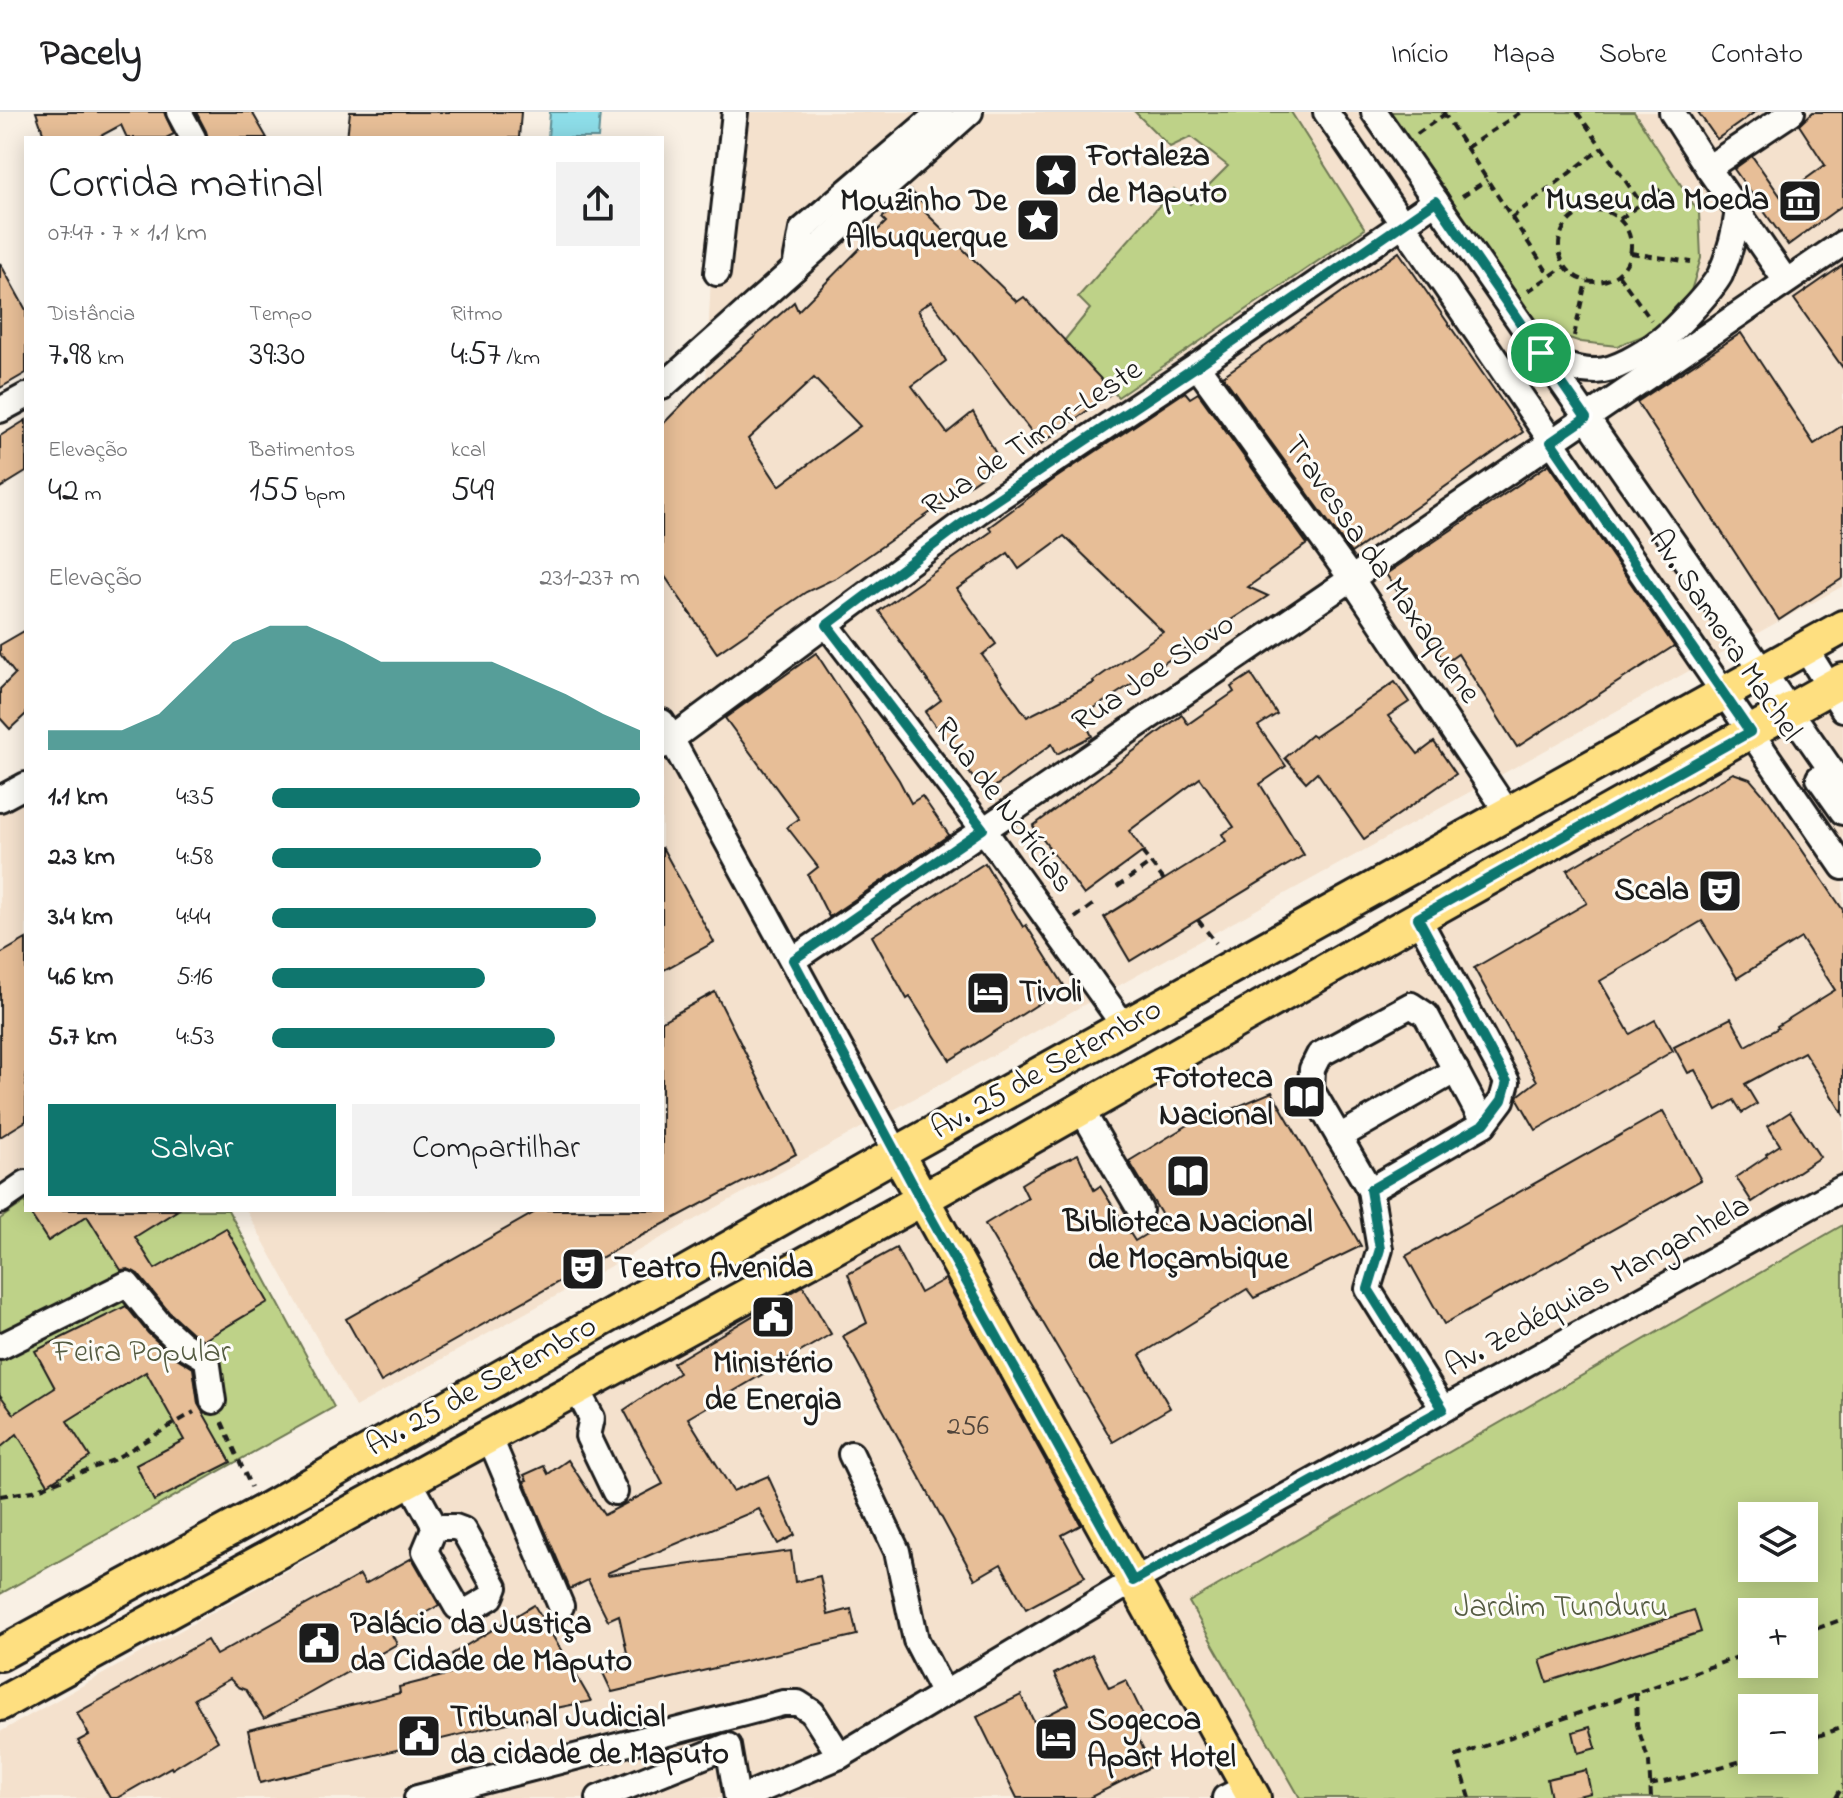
<!DOCTYPE html>
<html lang="pt">
<head>
<meta charset="utf-8">
<style>
  :root { --surface:#fff; --page:#f2f2f2; --text:#202124; --muted:#757577; --line:#e0e0e0; --accent:#0f766e }
  body { margin:0; font-family:"Indie Flower",sans-serif; background:var(--page); color:var(--text); height:100vh; display:flex; flex-direction:column; font-size:30px; white-space:nowrap }
  * { box-sizing:border-box; margin:0 }
  p { font-size:26px; color:var(--muted) }
  .icon { flex:none; width:44px; height:44px; fill:none; stroke:currentColor; stroke-width:2; stroke-linecap:round; stroke-linejoin:round }
  .map { position:relative; flex:1; overflow:hidden }
  .drawer { position:absolute; left:24px; top:24px; width:640px; height:1076px; display:flex; flex-direction:column; background:var(--surface); border-radius:0px; box-shadow:0 4px 20px #0003 }
  .drawer>* { flex:none }
  .buttons { position:absolute; left:1738px; top:1390px; display:grid; gap:16px }
  .buttons a { display:grid; place-items:center; width:80px; height:80px; border-radius:0px; background:var(--surface); box-shadow:0 4px 20px #0003; font-size:40px }
  .pin { position:absolute; display:grid; place-items:center; width:68px; height:68px; color:#fff; margin:-34px; border:4px solid #fff; border-radius:50%; box-shadow:0 2px 8px #0007 }
  .round { display:grid; place-items:center; flex:none; width:84px; height:84px; border-radius:0px; background:var(--page) }
  .overview { display:flex; align-items:center; justify-content:space-between; height:136px; padding:0 24px }
  h1 { font-size:44px; font-weight:600; line-height:60px }
  .stats { display:grid; grid-template-columns:repeat(3,1fr); gap:12px; height:136px; padding:8px 24px }
  .stats div { display:grid; align-content:center }
  .stats b { font-size:34px; font-weight:600 }
  .stats small { font-size:22px; font-weight:400 }
  .stats p { font-size:22px }
  .chart { height:224px; padding:16px 24px }
  .chart p { display:flex; justify-content:space-between }
  .chart svg { width:100%; height:144px; margin-top:8px; fill:var(--accent); opacity:.7 }
  .button { display:flex; gap:16px; margin-top:auto; padding:16px 24px }
  .button a { flex:1; height:92px; border-radius:0px; background:var(--accent); color:#fff; font-size:32px; font-weight:600; line-height:92px; text-align:center }
  .button a+a { background:var(--page); color:var(--text) }
  ul { padding:0 24px; list-style:none; font-size:26px }
  li { display:grid; grid-template-columns:128px 96px 1fr; align-items:center; height:60px }
  li i { height:20px; border-radius:10px; background:var(--accent) }
  header { display:flex; align-items:center; gap:48px; box-sizing:border-box; height:112px; padding:0 40px; background:var(--surface); border-bottom:2px solid var(--line) }
  header strong { font-size:38px }
  nav { display:flex; gap:44px; margin-inline-start:auto; font-size:28px }
  .map>svg:first-child { display:block }
</style>
</head>
<body>
<header>
<strong>Pacely</strong>
<nav><a>Início</a><a>Mapa</a><a>Sobre</a><a>Contato</a></nav>
</header>
<div class="map">
<svg width="1843" height="1686" viewBox="0 0 1843 1686">
  <rect width="100%" height="100%" fill="#f9f0e4"/>
  <filter id="ink" filterUnits="userSpaceOnUse"><feTurbulence type="fractalNoise" baseFrequency=".0125" numOctaves="2"/><feDisplacementMap in="SourceGraphic" scale="16" xChannelSelector="R" yChannelSelector="G"/><feConvolveMatrix kernelMatrix="1 2 1 2 8 2 1 2 1" color-interpolation-filters="sRGB"/></filter>
  <g filter="url(#ink)">
    <g fill="#f4e1cd" fill-rule="evenodd">
      <path d="M719,0H1843V474L355,1295L246,1098H662V311L706,268Z"/>
      <path d="M1843,575V1686H0V1620L500,1339L1769,616ZM1752,1404H1804V1456H1752ZM1752,1500H1804V1552H1752ZM1752,1596H1804V1648H1752Z"/>
      <path d="M26,679V1089L0,1107V694Z"/>
    </g>
    <g fill="#bed288" stroke="#6d7752" stroke-width="2" fill-rule="evenodd">
      <path d="M1135,0H1291L1365,117L1118,285L1064,229L1090,197L1078,185L1174,77L1190,92L1228,54L1191,25L1170,35Z"/>
      <path d="M1386,0H1634L1699,101L1701,146L1690,182L1658,218L1617,234L1581,230L1554,221L1527,201Z"/>
      <path d="M26,1089V1098H228L334,1295L0,1482V1107Z"/>
      <path d="M1843,1113V1686H1300L1189,1490ZM1752,1404H1804V1456H1752ZM1752,1500H1804V1552H1752ZM1752,1596H1804V1648H1752Z"/>
    </g>
    <path fill="#8ddde8" stroke="#609096" stroke-width="2" d="M550,0H600L598,26H548Z"/>
    <g fill="#e7be97" stroke="#1c1c1c" stroke-width="2" fill-rule="evenodd">
      <path d="M36,0H164L174,22L166,26H127L121,13L97,26H45Z"/>
      <path d="M196,0H252L267,26H208L206,19Z"/>
      <path d="M350,0H521L519,26H347Z"/>
      <path d="M1698,0H1755L1717,27Z"/>
      <path d="M1813,0H1843V93L1788,133L1734,57L1752,44L1781,85L1825,53L1799,13Z"/>
      <path d="M911,79L929,97L925,100L1017,190L1024,185L1113,280L1041,332L931,189L918,198L946,249L912,274L947,321L973,300L1001,351L838,465L806,480L717,541L662,460V313L706,268L794,190L798,199L886,110L882,106ZM814,266L860,314L779,374L748,327Z"/>
      <path d="M1399,140L1523,320L1351,441L1223,264Z"/>
      <path d="M0,151L26,198V261L0,276Z"/>
      <path d="M1843,153V256L1794,187Z"/>
      <path d="M1741,221L1814,332L1843,313V466L1779,508L1637,290Z"/>
      <path d="M1185,280L1190,286L1198,281L1307,432L1248,475L1268,484L1082,604L1092,624L1057,642L1052,632L985,682L925,600L941,588L879,499L992,419L989,415L1053,368ZM1064,424L1163,520L1093,569L1094,571L1027,605L982,543L996,532L957,477L1008,441L1019,457Z"/>
      <path d="M26,308V360L0,376V324Z"/>
      <path d="M1549,352L1674,534L1517,635L1458,542L1445,551L1386,462Z"/>
      <path d="M26,518V602L10,617L0,606V577L15,562L0,542V533Z"/>
      <path d="M816,541L899,668L911,691L922,684L949,723L829,805L808,763L818,755L787,715L799,707L725,606Z"/>
      <path d="M1251,562L1277,602L1258,614L1286,654L1260,672L1304,743L1130,849L1104,805L1226,729L1222,722L1234,715L1200,666L1129,719L1144,739L1084,783L1033,714L1182,603L1188,612L1234,580L1231,575Z"/>
      <path d="M1395,570L1409,590L1388,604L1418,642L1434,630L1456,662L1364,727L1317,660L1306,670L1285,646L1311,623L1314,625Z"/>
      <path d="M1733,661L1750,667L1768,688L1843,798V1002L1804,940L1745,972L1757,992L1742,1001L1734,988L1717,998L1695,958L1688,961L1674,935L1731,906L1746,934L1778,916L1777,914L1835,878L1801,826L1737,866L1702,809L1600,869L1630,922L1655,908L1673,939L1536,1018L1518,987L1519,983L1537,969L1474,856L1587,791L1567,758Z"/>
      <path d="M662,735L714,830L662,859Z"/>
      <path d="M985,751L1023,815L1026,813L1065,875L950,948L910,885L907,887L872,824Z"/>
      <path d="M26,827V1009L0,1025V842Z"/>
      <path d="M715,880L796,1042L624,1133L381,1270L346,1207L539,1098H662V909Z"/>
      <path d="M1272,980L1361,1134L1254,1186L1247,1177L1140,1243L1170,1296L1113,1330L985,1112L1028,1086L1021,1072L1042,1059L1078,1042L1094,1078L1100,1074L1135,1129L1166,1110L1129,1049L1216,996L1220,1002Z"/>
      <path d="M1663,999L1701,1068L1444,1212L1406,1144Z"/>
      <path d="M1790,1000L1820,1045L1752,1090L1736,1065L1767,1044L1766,1042L1780,1033L1768,1014Z"/>
      <path d="M28,1098H178L135,1125L155,1157L226,1116L268,1190L204,1228L191,1220L169,1200L138,1162L128,1157L121,1158L87,1104L48,1129Z"/>
      <path d="M896,1136L920,1181L945,1167L1081,1413L1062,1423L1085,1465L1026,1497L1001,1452L975,1467L843,1224L867,1211L848,1162Z"/>
      <path d="M803,1174L831,1222L688,1306L733,1379L768,1364L795,1423L778,1432L759,1397L607,1461L608,1463L791,1439L795,1470L820,1464L828,1503L851,1497L857,1523L612,1580L603,1561L630,1555L619,1503L608,1508L588,1468L570,1477L524,1369L527,1368L524,1363L544,1354L548,1362L568,1348L604,1403L663,1372L624,1298L679,1261L673,1251Z"/>
      <path d="M126,1194L148,1221L172,1243L193,1256L198,1292L231,1350L154,1389L136,1353L184,1328L146,1260L67,1309L90,1345L48,1372L17,1322L0,1336V1283L14,1302L55,1276L35,1239Z"/>
      <path d="M412,1446L439,1493L391,1521L397,1532L264,1607L246,1578L238,1575L230,1567L194,1587L218,1629L172,1657L171,1655L117,1686H110L78,1629L89,1623L77,1601L207,1528L216,1543L360,1463L365,1472Z"/>
      <path d="M534,1493L570,1553L572,1569L576,1563L591,1589L531,1601L532,1605L260,1671L248,1618L400,1581L399,1575L462,1559L452,1542Z"/>
      <path d="M1694,1498L1701,1520L1547,1570L1540,1548Z"/>
      <path d="M1092,1542L1109,1576L1126,1568L1148,1613L1135,1620L1152,1654L1089,1686H1017L977,1605L1021,1583L1034,1610L1069,1592L1054,1562Z"/>
      <path d="M1590,1615L1596,1636L1578,1641L1573,1620Z"/>
      <path d="M1586,1658L1591,1681L1568,1686H1551L1547,1667Z"/>
    </g>
    <g fill="none" stroke-linecap="round" stroke-linejoin="round">
      <g stroke="#1c1c1c" stroke-width="30">
        <g id="minor">
          <path d="M179,0L193,26"/>
          <path d="M1326,0L1843,755"/>
          <path d="M1374,0L1843,675"/>
          <path d="M1672,0L1708,56L1786,169"/>
          <path d="M1708,56L1792,0"/>
          <path d="M795,156L802,118L940,0"/>
          <path d="M717,161L735,0"/>
          <path d="M1544,243C1562,253 1574,259 1596,259C1614,259 1643,242 1657,231C1672,221 1711,179 1720,163C1730,141 1735,121 1738,98"/>
          <path d="M1197,254L1351,466L1508,701"/>
          <path d="M662,275L970,0"/>
          <path d="M0,298L26,284"/>
          <path d="M827,513L983,717L1125,915"/>
          <path d="M1805,536L1843,597"/>
          <path d="M662,610L897,1041"/>
          <path d="M662,634L979,399L1197,254L1436,89"/>
          <path d="M1819,666L1843,700"/>
          <path d="M0,687L26,673"/>
          <path d="M793,848L1843,131"/>
          <path d="M1081,997L1140,1098"/>
          <path d="M1339,1025L1456,958"/>
          <path d="M1370,1078L1484,1012L1502,988L1507,970L1418,806"/>
          <path d="M0,1089L26,1071"/>
          <path d="M0,1235L127,1172L158,1210L182,1232L207,1247L213,1289"/>
          <path d="M576,1276L592,1306L588,1324L615,1380"/>
          <path d="M1443,1297L1368,1177L1380,1137L1370,1078L1311,977L1312,957L1319,943L1411,893L1426,903L1484,1012"/>
          <path d="M489,1324L561,1494"/>
          <path d="M851,1342L897,1439L916,1528L944,1582"/>
          <path d="M409,1368L435,1415"/>
          <path d="M435,1415H455L463,1418L495,1475L491,1485L467,1499L457,1495L425,1439Z"/>
          <path d="M417,1686L783,1591H798L812,1600L840,1644"/>
          <path d="M599,1686L728,1634L737,1686"/>
          <path d="M741,1686L840,1644L1133,1469L1843,1076"/>
          <path d="M1225,1686L1247,1675"/>
        </g>
      </g>
      <g stroke="#1c1c1c" stroke-width="38">
        <g id="major">
          <path d="M897,1041L1254,1686"/>
          <path d="M0,1542L262,1400L897,1041L1843,515"/>
          <path d="M0,1592L921,1088L1418,806L1843,568"/>
        </g>
      </g>
      <g stroke="#1c1c1c" stroke-width="4" stroke-dasharray="8 6" stroke-linecap="butt">
        <path d="M1443,0L1550,164"/>
        <path d="M1577,0L1641,91"/>
        <path d="M1417,22L1445,2"/>
        <path d="M1466,36L1521,0"/>
        <path d="M1462,84L1487,68"/>
        <circle cx="1595" cy="134" r="36"/>
        <path d="M1511,106L1602,36"/>
        <path d="M1620,107L1661,77"/>
        <path d="M1631,141L1691,150"/>
        <path d="M1618,162L1651,208"/>
        <path d="M1528,179L1565,154"/>
        <path d="M1574,224L1586,169"/>
        <path d="M1142,740L1164,768"/>
        <path d="M1117,775L1151,751"/>
        <path d="M1075,806L1095,791"/>
        <path d="M1198,808L1216,831"/>
        <path d="M222,1310L251,1375"/>
        <path d="M0,1384L33,1379L113,1348L194,1300"/>
        <path d="M1804,1521L1843,1507"/>
        <path d="M1636,1581L1637,1613L1649,1650L1651,1686"/>
        <path d="M1804,1629L1843,1615"/>
        <path d="M1650,1673L1682,1666L1752,1646"/>
        <path d="M1470,1686L1457,1644L1752,1540"/>
        <path d="M1836,1686L1843,1673"/>
      </g>
      <use href="#minor" stroke="#fdfcf7" stroke-width="24"/>
      <use href="#major" stroke="#fedf80" stroke-width="32"/>
    </g>
  </g>
  <g fill="none" stroke-linecap="round" stroke-linejoin="round" filter="url(#ink)">
    <g stroke="#fff" stroke-width="16">
      <path id="route" d="M1436,89L1586,306L1551,330L1750,620L1418,806L1507,970L1502,988L1484,1012L1370,1078L1380,1137L1368,1177L1443,1297L1133,1469L921,1088L793,848L983,717L827,513L979,399L1197,254Z"/>
    </g>
    <use href="#route" stroke="#0f766e" stroke-width="10"/>
  </g>
  <defs>
    <g id="sight-square" transform="scale(2.3)"><rect x="-9" y="-9" width="18" height="18" rx="4" fill="#1c1c1c" stroke="#fdfcf7"/><path d="M0-6L1.8-2.2L6-1.7L2.9 1.2L3.7 5.4L0 3.3L-3.7 5.4L-2.9 1.2L-6-1.7L-1.8-2.2Z" fill="#fff"/></g>
    <g id="museum-square" transform="scale(2.3)"><rect x="-9" y="-9" width="18" height="18" rx="4" fill="#1c1c1c" stroke="#fdfcf7"/><path d="M0-6L6-3V-2H-6V-3ZM-5-1h2V3h-2ZM-1-1h2V3h-2ZM3-1h2V3H3ZM-6 4H6V6H-6Z" fill="#fff"/></g>
    <g id="theatre-square" transform="scale(2.3)"><rect x="-9" y="-9" width="18" height="18" rx="4" fill="#1c1c1c" stroke="#fdfcf7"/><path d="M-5-5.5Q0-4 5-5.5V0Q5 5 0 6Q-5 5-5 0ZM-3.3-2.5H-1v1.5H-3.3ZM1-2.5H3.3v1.5H1ZM-2.8 1Q0 5.5 2.8 1Z" fill="#fff"/></g>
    <g id="hotel-square" transform="scale(2.3)"><rect x="-9" y="-9" width="18" height="18" rx="4" fill="#1c1c1c" stroke="#fdfcf7"/><path d="M-6-4.5h1.5V1H6V5H4.5V3h-9V5H-6ZM-4 0a1.8 1.8 0 1 1 3.6 0ZM.5 0V-2.5h3Q6-2.5 6 0Z" fill="#fff"/></g>
    <g id="library-square" transform="scale(2.3)"><rect x="-9" y="-9" width="18" height="18" rx="4" fill="#1c1c1c" stroke="#fdfcf7"/><path d="M-6-4Q-3-5.5-.7-3.5V5Q-3 3-6 4ZM6-4Q3-5.5 .7-3.5V5Q3 3 6 4Z" fill="#fff"/></g>
    <g id="civic-square" transform="scale(2.3)"><rect x="-9" y="-9" width="18" height="18" rx="4" fill="#1c1c1c" stroke="#fdfcf7"/><path d="M-.6-6.5H3V-4.5H.6V-3L4-1V1h2V6H-6V1h2V-1L-.6-3ZM-1.2 2.5V6h2.4V2.5Z" fill="#fff"/></g>
  </defs>
  <g fill-rule="evenodd">
    <use href="#sight-square" x="1056" y="63"/>
    <use href="#museum-square" x="1800" y="89"/>
    <use href="#sight-square" x="1038" y="108"/>
    <use href="#theatre-square" x="1720" y="779"/>
    <use href="#hotel-square" x="988" y="881"/>
    <use href="#library-square" x="1304" y="985"/>
    <use href="#library-square" x="1188" y="1064"/>
    <use href="#theatre-square" x="583" y="1157"/>
    <use href="#civic-square" x="773" y="1205"/>
    <use href="#civic-square" x="319" y="1531"/>
    <use href="#civic-square" x="419" y="1624"/>
    <use href="#hotel-square" x="1056" y="1627"/>
  </g>
  <g text-anchor="middle" dominant-baseline="central" stroke-width="6" stroke-linejoin="round" paint-order="stroke">
    <g font-size="28" fill="#4f443b">
      <text x="968" y="1315">256</text>
    </g>
    <g font-size="32" font-weight="bold" fill="#1c1c1c" stroke="#fdfcf7" text-anchor="start">
      <text x="1087" y="45">Fortaleza<tspan x="1087" dy="37">de Maputo</tspan></text>
      <text x="1769" y="89" text-anchor="end">Museu da Moeda</text>
      <text x="1007" y="90" text-anchor="end">Mouzinho De<tspan x="1007" dy="37">Albuquerque</tspan></text>
      <text x="1689" y="779" text-anchor="end">Scala</text>
      <text x="1019" y="881">Tivoli</text>
      <text x="1273" y="967" text-anchor="end">Fototeca<tspan x="1273" dy="37">Nacional</tspan></text>
      <text x="1188" y="1111" text-anchor="middle">Biblioteca Nacional<tspan x="1188" dy="37">de Moçambique</tspan></text>
      <text x="614" y="1157">Teatro Avenida</text>
      <text x="773" y="1252" text-anchor="middle">Ministério<tspan x="773" dy="37">de Energia</tspan></text>
      <text x="350" y="1513">Palácio da Justiça<tspan x="350" dy="37">da Cidade de Maputo</tspan></text>
      <text x="450" y="1606">Tribunal Judicial<tspan x="450" dy="37">da cidade de Maputo</tspan></text>
      <text x="1087" y="1609">Sogecoa<tspan x="1087" dy="37">Apart Hotel</tspan></text>
    </g>
    <g font-size="32" fill="#1c1c1c" stroke="#fdfcf7">
      <text transform="translate(1033 327) rotate(-34)">Rua de Timor-Leste</text>
      <text transform="translate(1381 458) rotate(55)">Travessa da Maxaquene</text>
      <text transform="translate(1724 524) rotate(56)">Av. Samora Machel</text>
      <text transform="translate(1154 562) rotate(-34)">Rua Joe Slovo</text>
      <text transform="translate(1003 694) rotate(53)">Rua de Notícias</text>
      <text transform="translate(1047 958) rotate(-29)">Av. 25 de Setembro</text>
      <text transform="translate(1598 1175) rotate(-29)">Av. Zedéquias Manganhela</text>
      <text transform="translate(482 1275) rotate(-29)">Av. 25 de Setembro</text>
    </g>
    <g font-size="32" fill="#555c42" stroke="#fdfcf7">
      <text x="142" y="1241">Feira Popular</text>
      <text x="1561" y="1496">Jardim Tunduru</text>
    </g>
  </g>
</svg>
<div class="buttons">
<a><svg class="icon" aria-label="layers" viewBox="0 0 24 24"><path d="M12 4l9 5-9 5-9-5zM3 14l9 5 9-5"/></svg></a>
<a>+</a>
<a>−</a>
</div>
<div class="pin" style="left:1541px;top:241px;background:#1e9e55"><svg class="icon" aria-label="arrive" viewBox="0 0 24 24"><path d="M6 21V4h12l-3 4 3 4H6"/></svg></div>
<section class="drawer">
<div class="overview"><div><h1>Corrida matinal</h1><p>07:47 · 7 × 1.1 km</p></div><a class="round"><svg class="icon" aria-label="share" viewBox="0 0 24 24"><path d="M12 15V3M7 8l5-5 5 5M5 13v7h14v-7"/></svg></a></div>
<div class="stats">
<div><p>Distância</p><b>7.98<small> km</small></b></div>
<div><p>Tempo</p><b>39:30</b></div>
<div><p>Ritmo</p><b>4:57<small> /km</small></b></div>
</div>
<div class="stats">
<div><p>Elevação</p><b>42<small> m</small></b></div>
<div><p>Batimentos</p><b>155<small> bpm</small></b></div>
<div><p>kcal</p><b>549</b></div>
</div>
<div class="chart"><p><span>Elevação</span>231–237 m</p>
<svg viewBox="0 0 160 44" preserveAspectRatio="none"><path d="M0 44V38L10 38L20 38L30 33L40 22L50 11L60 6L70 6L80 11L90 17L100 17L110 17L120 17L130 22L140 27L150 33L160 38V44z"/></svg>
</div>
<ul>
<li><b>1.1 km</b>4:35<i style="width:100%"></i></li>
<li><b>2.3 km</b>4:58<i style="width:73%"></i></li>
<li><b>3.4 km</b>4:44<i style="width:88%"></i></li>
<li><b>4.6 km</b>5:16<i style="width:58%"></i></li>
<li><b>5.7 km</b>4:53<i style="width:77%"></i></li>
</ul>
<div class="button"><a>Salvar</a><a>Compartilhar</a></div>
</section>
</div>
</body>
</html>
